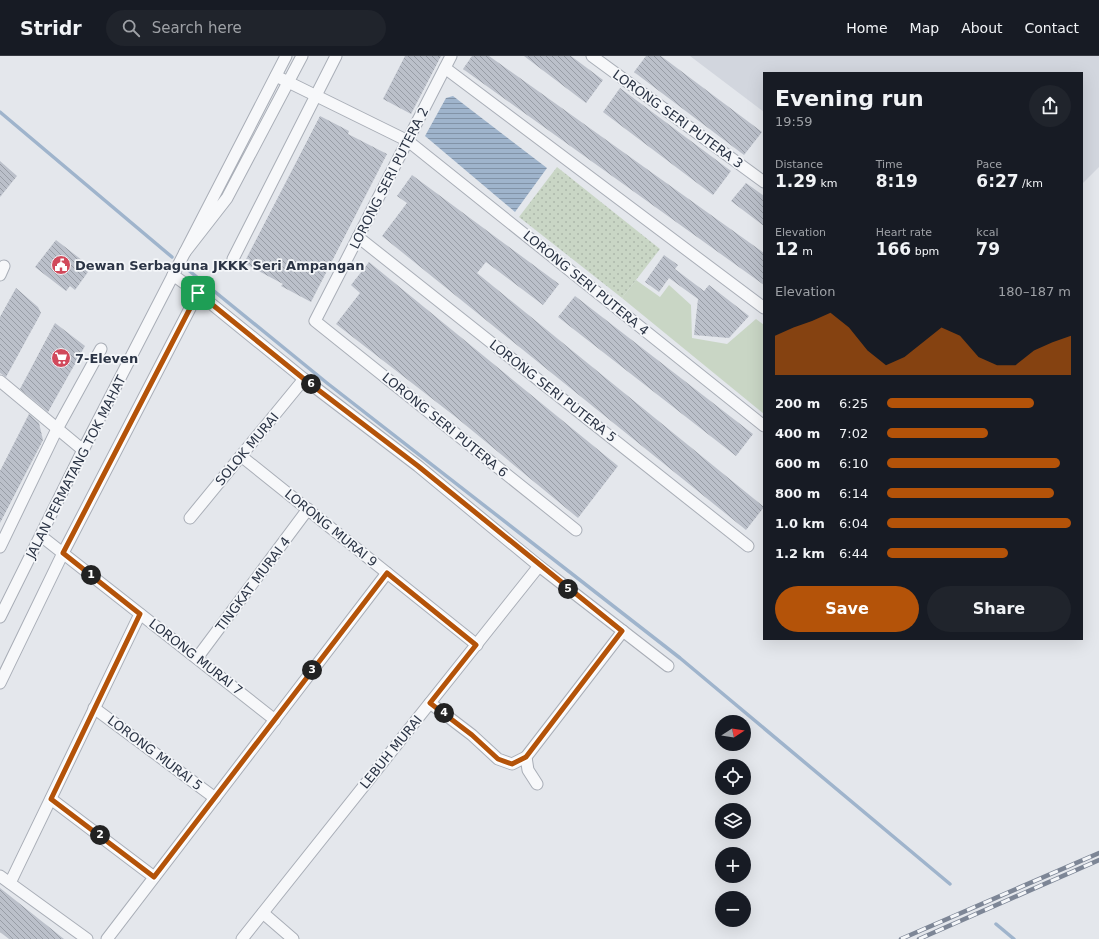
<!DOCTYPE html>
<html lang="en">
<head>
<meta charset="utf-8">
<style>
  :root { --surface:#171b24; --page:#20242c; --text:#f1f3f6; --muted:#9ea1a6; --line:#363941; --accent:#b45309 }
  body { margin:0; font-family:"DejaVu Sans",sans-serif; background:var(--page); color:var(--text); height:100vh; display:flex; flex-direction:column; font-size:15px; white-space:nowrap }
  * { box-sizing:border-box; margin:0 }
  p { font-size:13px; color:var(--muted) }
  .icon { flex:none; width:22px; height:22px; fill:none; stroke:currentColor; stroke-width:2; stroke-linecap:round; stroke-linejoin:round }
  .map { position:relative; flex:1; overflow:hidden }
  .details { position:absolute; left:763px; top:16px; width:320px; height:568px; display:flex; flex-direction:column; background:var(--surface); border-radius:0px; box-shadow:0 4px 16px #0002 }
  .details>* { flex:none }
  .needle { width:26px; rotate:78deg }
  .buttons { position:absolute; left:715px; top:659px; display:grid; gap:8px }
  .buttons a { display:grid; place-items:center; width:36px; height:36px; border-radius:50%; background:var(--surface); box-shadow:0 4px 16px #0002; font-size:20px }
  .pin { position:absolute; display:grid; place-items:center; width:34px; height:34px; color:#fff; margin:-17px; border-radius:8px; box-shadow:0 2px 6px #0006 }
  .km { position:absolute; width:20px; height:20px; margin:-10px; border-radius:50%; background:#222; color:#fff; font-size:11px; line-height:20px; text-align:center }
  .round { display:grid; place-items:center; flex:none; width:42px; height:42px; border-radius:21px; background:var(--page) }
  .headline { display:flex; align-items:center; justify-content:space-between; height:68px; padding:0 12px }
  h1 { font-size:22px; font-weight:700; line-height:30px }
  .metrics { display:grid; grid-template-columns:repeat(3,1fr); gap:6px; height:68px; padding:4px 12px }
  .metrics div { display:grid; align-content:center }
  .metrics b { font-size:17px; font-weight:700 }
  .metrics small { font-size:11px; font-weight:400 }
  .metrics p { font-size:11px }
  .chart { height:112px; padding:8px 12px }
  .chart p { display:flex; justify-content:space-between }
  .chart svg { width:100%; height:72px; margin-top:4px; fill:var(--accent); opacity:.7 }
  .cta { display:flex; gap:8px; margin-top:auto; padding:8px 12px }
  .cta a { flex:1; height:46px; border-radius:24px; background:var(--accent); color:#fff; font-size:16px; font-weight:700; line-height:46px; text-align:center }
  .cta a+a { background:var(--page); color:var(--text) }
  ul { padding:0 12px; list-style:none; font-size:13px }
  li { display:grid; grid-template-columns:64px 48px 1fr; align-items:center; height:30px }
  li i { height:10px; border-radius:5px; background:var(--accent) }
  header { display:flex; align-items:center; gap:24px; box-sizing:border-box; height:56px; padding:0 20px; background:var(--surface); border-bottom:1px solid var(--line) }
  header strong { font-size:19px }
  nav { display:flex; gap:22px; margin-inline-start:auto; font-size:14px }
  .search { width:280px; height:36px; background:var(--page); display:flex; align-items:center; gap:10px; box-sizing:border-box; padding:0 14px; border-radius:22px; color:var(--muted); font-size:15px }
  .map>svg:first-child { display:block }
</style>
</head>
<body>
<header>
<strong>Stridr</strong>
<div class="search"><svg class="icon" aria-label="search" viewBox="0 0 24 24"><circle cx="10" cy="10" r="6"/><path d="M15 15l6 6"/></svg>Search here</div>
<nav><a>Home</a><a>Map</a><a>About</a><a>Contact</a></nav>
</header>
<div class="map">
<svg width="1099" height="883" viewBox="0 0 1099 883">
  <defs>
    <pattern id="grass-dots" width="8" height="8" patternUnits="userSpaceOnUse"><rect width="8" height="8" fill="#c9d6c5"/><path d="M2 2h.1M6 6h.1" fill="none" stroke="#adb8ab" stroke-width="1.8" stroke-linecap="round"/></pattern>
    <pattern id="water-rules" width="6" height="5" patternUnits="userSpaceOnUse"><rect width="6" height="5" fill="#9fb4cc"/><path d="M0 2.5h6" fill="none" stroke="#8293a7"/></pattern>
    <pattern id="building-back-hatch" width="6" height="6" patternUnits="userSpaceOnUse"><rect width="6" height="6" fill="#bbc0ca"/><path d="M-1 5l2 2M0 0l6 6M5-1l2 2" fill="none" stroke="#989da6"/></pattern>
  </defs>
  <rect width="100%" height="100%" fill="#e4e7ec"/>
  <path fill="#d2d6de" d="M690,0H1099V111L1082,128V17H764V56Z"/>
  <path fill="url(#grass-dots)" d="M557,111L660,193L622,242L519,161Z"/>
  <path fill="#c9d6c5" d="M636,224L660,241L669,229L691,249L692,282L727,288L756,263L764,269V358L622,242Z"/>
  <path fill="url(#water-rules)" d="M453,40L547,112L515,156L425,80L446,42Z"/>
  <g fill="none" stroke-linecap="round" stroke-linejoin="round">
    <g stroke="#9fb4cc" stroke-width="3.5">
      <path d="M0,56L172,201"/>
      <path d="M187,213L327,327L680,602L950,828"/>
      <path d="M996,868L1014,883"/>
    </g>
  </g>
  <g fill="url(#building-back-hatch)">
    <path d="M405,0H441L411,58L383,43Z"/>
    <path d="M472,0H489L764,197V229L463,13Z"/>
    <path d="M524,0H571L603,24L586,47Z"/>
    <path d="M646,0H661L762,76L744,99L634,16Z"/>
    <path d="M620,32L731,115L713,139L603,56Z"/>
    <path d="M320,60L349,75L348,78L387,98L311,246L281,230L283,228L244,207Z"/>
    <path d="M0,105L17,120L0,141Z"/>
    <path d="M412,119L559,228L543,249L486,206L477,217L764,451L746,474L382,180L407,147L397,140Z"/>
    <path d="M746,127L764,140V170L731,145Z"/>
    <path d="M56,184L87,208L83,212L88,216L75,234L70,230L66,235L35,211Z"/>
    <path d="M664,199L678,209L675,213L704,235L709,229L749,260L729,282L694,279L698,243L669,222L659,236L645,226Z"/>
    <path d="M369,206L618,410L578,462L457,362L336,268L360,237L351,229Z"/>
    <path d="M16,232L38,251L41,257L6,321L0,317V261Z"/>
    <path d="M575,240L753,378L736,400L558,261Z"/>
    <path d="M55,267L85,290L48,356L20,333Z"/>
    <path d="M29,358L39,367L43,384L0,467V415Z"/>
    <path d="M0,832L64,883H9L0,876Z"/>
  </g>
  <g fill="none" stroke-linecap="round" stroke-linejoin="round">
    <g stroke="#a9aeb7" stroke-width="13">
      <g id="minor">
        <path d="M286,0L185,196L227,142L302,0"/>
        <path d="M451,0L315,265L576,474"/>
        <path d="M592,0L764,126"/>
        <path d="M445,12L764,252"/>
        <path d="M276,20L408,85L764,370"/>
        <path d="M358,181L748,490"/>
        <path d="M233,203L336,0"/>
        <path d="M0,219L4,210"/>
        <path d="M173,219L198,237L304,323L418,410L539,510L668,610"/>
        <path d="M0,325L83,394"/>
        <path d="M241,400L477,589"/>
        <path d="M190,462L304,323"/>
        <path d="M41,480L275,664"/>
        <path d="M0,491L57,373L101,293"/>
        <path d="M0,561L83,394L185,196"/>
        <path d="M197,602L308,453"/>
        <path d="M0,627L63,497L198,237"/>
        <path d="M430,647L472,679L498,703L512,708L526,701"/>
        <path d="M94,652L215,742"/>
        <path d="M537,728L528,714L526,701L623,575"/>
        <path d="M51,743L154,821"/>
        <path d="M0,820L87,883"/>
        <path d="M10,827L140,558"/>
        <path d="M263,857L293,883"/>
        <path d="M107,883L387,517"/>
        <path d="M242,883L539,510"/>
      </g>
    </g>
    <use href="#minor" stroke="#f7f8fa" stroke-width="11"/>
    <g stroke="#7d8696" stroke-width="4.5">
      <g id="rail">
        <path d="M901,883L1099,797"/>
        <path d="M919,883L1099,804"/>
      </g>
    </g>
    <use href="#rail" stroke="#f4f6f9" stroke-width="3" stroke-dasharray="9" stroke-linecap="butt"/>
  </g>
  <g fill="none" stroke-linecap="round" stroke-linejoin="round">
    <g stroke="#fff" stroke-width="8">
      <path id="route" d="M198,237L304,323L418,410L622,575L526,701L512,708L498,703L472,679L430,647L476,589L387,517L154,821L51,743L140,558L63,497Z"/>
    </g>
    <use href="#route" stroke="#b45309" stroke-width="5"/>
  </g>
  <defs>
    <g id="civic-disc" transform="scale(1)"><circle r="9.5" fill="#d1495b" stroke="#f4f6f9"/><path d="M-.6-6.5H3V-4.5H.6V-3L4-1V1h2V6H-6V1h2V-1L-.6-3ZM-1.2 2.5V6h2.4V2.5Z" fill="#fff"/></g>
    <g id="supermarket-disc" transform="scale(1)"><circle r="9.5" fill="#d1495b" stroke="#f4f6f9"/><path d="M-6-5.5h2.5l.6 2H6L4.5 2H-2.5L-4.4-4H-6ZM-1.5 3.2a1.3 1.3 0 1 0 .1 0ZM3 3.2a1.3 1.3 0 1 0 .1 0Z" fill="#fff"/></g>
  </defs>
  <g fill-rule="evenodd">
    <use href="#civic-disc" x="61" y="209"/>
    <use href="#supermarket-disc" x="61" y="302"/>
  </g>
  <g text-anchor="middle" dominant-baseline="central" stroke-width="3.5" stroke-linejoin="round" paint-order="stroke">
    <g font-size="13" fill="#2b3445" stroke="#f4f6f9">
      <text transform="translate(678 63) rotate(36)">LORONG SERI PUTERA 3</text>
      <text transform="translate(389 122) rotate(-63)">LORONG SERI PUTERA 2</text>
      <text transform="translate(586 227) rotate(39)">LORONG SERI PUTERA 4</text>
      <text transform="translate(553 335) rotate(38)">LORONG SERI PUTERA 5</text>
      <text transform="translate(445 369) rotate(39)">LORONG SERI PUTERA 6</text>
      <text transform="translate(247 393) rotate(-50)">SOLOK MURAI</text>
      <text transform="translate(76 411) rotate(-63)">JALAN PERMATANG TOK MAHAT</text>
      <text transform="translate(331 472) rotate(39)">LORONG MURAI 9</text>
      <text transform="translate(253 528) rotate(-53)">TINGKAT MURAI 4</text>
      <text transform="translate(196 601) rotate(38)">LORONG MURAI 7</text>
      <text transform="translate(391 696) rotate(-51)">LEBUH MURAI</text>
      <text transform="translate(155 697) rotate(37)">LORONG MURAI 5</text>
    </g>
    <g font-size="13" font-weight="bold" fill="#2b3445" stroke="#f4f6f9" text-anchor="start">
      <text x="75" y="209">Dewan Serbaguna JKKK Seri Ampangan</text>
      <text x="75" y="302">7-Eleven</text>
    </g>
  </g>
</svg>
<div class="buttons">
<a><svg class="needle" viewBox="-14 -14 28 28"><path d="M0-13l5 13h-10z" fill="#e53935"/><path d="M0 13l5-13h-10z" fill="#9ea1a6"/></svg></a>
<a><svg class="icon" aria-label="locate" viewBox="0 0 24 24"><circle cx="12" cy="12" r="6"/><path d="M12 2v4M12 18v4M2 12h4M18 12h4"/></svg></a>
<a><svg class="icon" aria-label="layers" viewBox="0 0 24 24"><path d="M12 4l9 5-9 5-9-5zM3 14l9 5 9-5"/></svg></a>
<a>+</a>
<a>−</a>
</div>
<div class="pin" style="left:198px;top:237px;background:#1e9e55"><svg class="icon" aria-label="arrive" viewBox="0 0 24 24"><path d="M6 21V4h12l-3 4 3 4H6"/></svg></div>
<b class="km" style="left:91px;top:519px">1</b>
<b class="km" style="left:100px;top:779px">2</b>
<b class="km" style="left:312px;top:614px">3</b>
<b class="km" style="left:444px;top:657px">4</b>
<b class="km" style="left:568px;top:533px">5</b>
<b class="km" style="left:311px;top:328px">6</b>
<section class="details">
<div class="headline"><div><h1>Evening run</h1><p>19:59</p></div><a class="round"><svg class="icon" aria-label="share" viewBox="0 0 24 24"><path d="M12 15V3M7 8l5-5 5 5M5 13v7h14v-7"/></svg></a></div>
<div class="metrics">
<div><p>Distance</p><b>1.29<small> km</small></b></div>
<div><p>Time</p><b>8:19</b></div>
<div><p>Pace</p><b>6:27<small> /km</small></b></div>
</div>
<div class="metrics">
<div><p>Elevation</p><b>12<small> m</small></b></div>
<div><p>Heart rate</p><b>166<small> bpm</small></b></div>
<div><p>kcal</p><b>79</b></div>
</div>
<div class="chart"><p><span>Elevation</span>180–187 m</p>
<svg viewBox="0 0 160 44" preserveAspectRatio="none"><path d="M0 44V20L10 15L20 11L30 6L40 15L50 29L60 38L70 33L80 24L90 15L100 20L110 33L120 38L130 38L140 29L150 24L160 20V44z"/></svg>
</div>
<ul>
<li><b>200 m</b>6:25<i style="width:80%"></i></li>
<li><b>400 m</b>7:02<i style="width:55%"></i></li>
<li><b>600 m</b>6:10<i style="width:94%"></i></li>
<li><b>800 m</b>6:14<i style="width:91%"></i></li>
<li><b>1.0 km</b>6:04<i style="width:100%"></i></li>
<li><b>1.2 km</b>6:44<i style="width:66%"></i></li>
</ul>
<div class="cta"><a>Save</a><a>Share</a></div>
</section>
</div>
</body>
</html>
